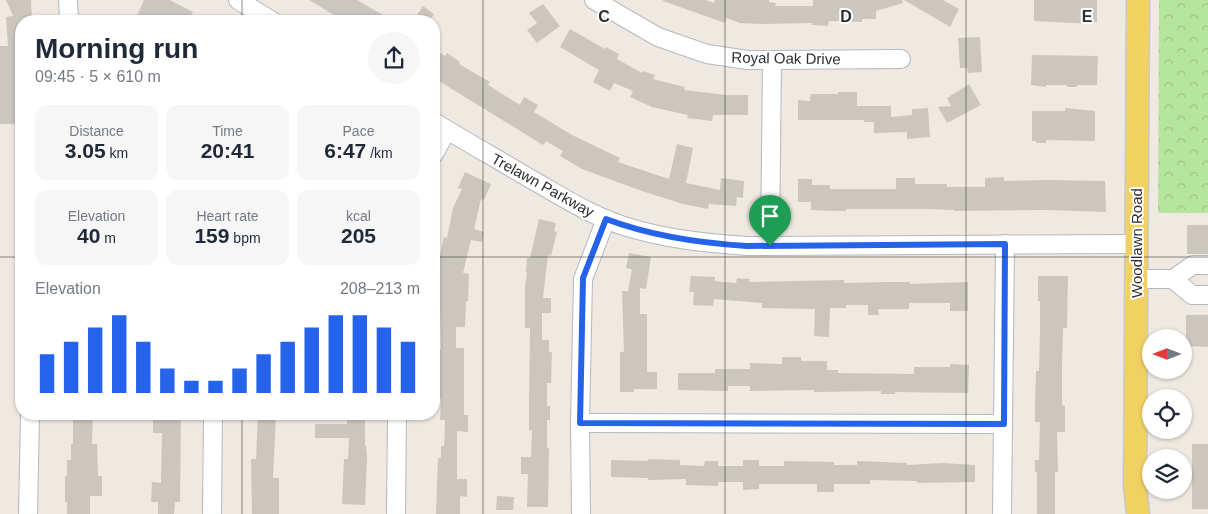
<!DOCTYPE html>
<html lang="en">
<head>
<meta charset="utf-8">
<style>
  :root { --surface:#fff; --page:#f6f6f7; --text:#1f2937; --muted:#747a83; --accent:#2563eb }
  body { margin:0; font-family:Helvetica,sans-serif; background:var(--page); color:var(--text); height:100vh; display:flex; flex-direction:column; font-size:19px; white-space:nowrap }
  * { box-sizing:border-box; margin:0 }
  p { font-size:16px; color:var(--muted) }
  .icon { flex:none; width:28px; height:28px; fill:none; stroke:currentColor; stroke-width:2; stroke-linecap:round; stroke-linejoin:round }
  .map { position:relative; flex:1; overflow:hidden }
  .drawer { position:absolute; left:15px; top:15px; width:425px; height:405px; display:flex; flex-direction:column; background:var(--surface); border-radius:20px; box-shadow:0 1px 4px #0004 }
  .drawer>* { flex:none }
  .needle { width:32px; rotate:270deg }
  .buttons { position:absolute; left:1142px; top:329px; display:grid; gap:10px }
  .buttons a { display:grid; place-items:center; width:50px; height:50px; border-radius:50%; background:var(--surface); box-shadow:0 1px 4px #0004; font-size:25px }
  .pin { position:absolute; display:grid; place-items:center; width:42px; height:42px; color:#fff; margin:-51px -21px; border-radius:50% 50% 50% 0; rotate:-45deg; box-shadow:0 0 5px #0007 }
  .pin .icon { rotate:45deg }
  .round { display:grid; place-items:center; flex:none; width:52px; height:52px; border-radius:26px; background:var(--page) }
  .overview { display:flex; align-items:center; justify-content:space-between; height:85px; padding:0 20px }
  h1 { font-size:28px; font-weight:700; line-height:38px }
  .stats { display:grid; grid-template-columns:repeat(3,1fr); gap:8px; height:85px; padding:5px 20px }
  .stats div { display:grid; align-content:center; border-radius:12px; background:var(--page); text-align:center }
  .stats b { font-size:21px; font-weight:700 }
  .stats small { font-size:14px; font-weight:400 }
  .stats p { font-size:14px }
  .chart { height:140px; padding:10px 20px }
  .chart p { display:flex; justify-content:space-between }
  .chart svg { width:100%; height:90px; margin-top:5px; stroke:var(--accent); stroke-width:6 }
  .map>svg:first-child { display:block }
</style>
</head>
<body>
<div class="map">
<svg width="1208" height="514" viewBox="0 0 1208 514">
  <defs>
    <pattern id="forest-crowns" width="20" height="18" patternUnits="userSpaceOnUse" patternTransform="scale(1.25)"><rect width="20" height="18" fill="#b6e59e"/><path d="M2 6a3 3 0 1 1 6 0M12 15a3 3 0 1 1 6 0" fill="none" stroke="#9dc588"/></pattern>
  </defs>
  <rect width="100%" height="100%" fill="#efe9e1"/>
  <path fill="url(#forest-crowns)" d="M1159,0H1208V213H1158Z"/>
  <g fill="#cbc7bf">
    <path d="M6,0H31L32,21H21V93H15L16,113H18V124H0V46H8L6,17L13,16Z"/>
    <path d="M144,0H170L193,12L188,21H144L136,18Z"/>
    <path d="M309,0H357L393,21H344Z"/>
    <path d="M663,0H706L714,3L715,0H769V2L776,3L775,6H813V0H902L903,3L876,11V19H862V22L829,21L828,26L812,25V23L761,24L740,23L726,18L725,23L663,1Z"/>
    <path d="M904,0H943L959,9L950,27Z"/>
    <path d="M1034,0H1097V22H1093V24L1034,21Z"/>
    <path d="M543,4L560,26L537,43L527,30L537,23L529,13Z"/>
    <path d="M423,6L434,14L429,21H413Z"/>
    <path d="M570,29L605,49L606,47L619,54L617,59L642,73L643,71L655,75L653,79L685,87L684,90L726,95H748V115H713L712,121L687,118L688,115L652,107L630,97L633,91L614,83L610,91L593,82L599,70L560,47Z"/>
    <path d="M980,37L982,72L968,73L967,68H960L958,38Z"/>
    <path d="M434,49L445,56L447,53L460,62L459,64L490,82L488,85L520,105L524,97L538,105L534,112L572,135L620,158L618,162L669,179L677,144L693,148L686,183L720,190L721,178L744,181L743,198L737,197L736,206L709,204L708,209L683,204L642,191L582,169L560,156L563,151L546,141L543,145L434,78Z"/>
    <path d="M1032,55L1098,56L1097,85H1077V87H1067V85H1046V87L1031,85Z"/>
    <path d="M969,84L981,105L947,123L938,107L951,106L947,98Z"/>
    <path d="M838,92H857V106H891V117L912,115V109L928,108L930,137L907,139V132L874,133V122H864V120H798V100L810,101L811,94H838Z"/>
    <path d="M1065,108L1095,111V141L1046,140V143H1036V141H1032V111H1065Z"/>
    <path d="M465,172L491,184L484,200L481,199L474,229L484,232L482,242L471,240L463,273L469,274L468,301H466L465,327H456V348H464V415H468V432L457,431V479H467V497L460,496V514H436L438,458H441V446H444L445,420H440L441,399H439V349H441L439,260L444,237L447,238L453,208L462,189L458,188Z"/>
    <path d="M1004,177V181L1047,180L1105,181L1106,212L1046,210L954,211V210L927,209H846V211H833L811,210V202H798V179H812V185H830V189H896V178H915V184H947V187H985V178Z"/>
    <path d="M539,219L556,223L554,231L557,232L551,256L548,255L543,298H551V313H542V340H549V352H552L551,383H547V406H550V420H547V448H549L548,507H527L528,474H521V457H531L532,430L529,431V406L530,328H525V286L527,272H526L527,258H530Z"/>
    <rect x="1187" y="225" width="21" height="29"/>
    <path d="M629,253L651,257L646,289L640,288V314H647V372H657V389H634V392H620V352H624L622,291H628L632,269L626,268Z"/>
    <path d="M691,276L715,277V281L736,283L737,278L750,279L749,282L844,280V283L887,282H910V284L968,282V311H950V303H909V309H878L879,315H868V305H846V308H830L829,337L814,336L815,309L762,308V303L714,299L713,306L693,305L694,292H689Z"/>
    <path d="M1038,276H1068L1067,328H1063L1062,367V405L1065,406V432H1057L1058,472H1055V514H1037V472H1035V460H1039L1040,422H1035V405L1036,371H1039L1040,332V301H1038Z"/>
    <path d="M1186,315H1208V347L1186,346Z"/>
    <path d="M782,357H801V361H827V370H838V373L914,374V367H950V364L969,365L968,393L895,392V394H881V391L814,392V390L750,391V386H728V391L678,390V373H715V369H750V363L782,364Z"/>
    <path d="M73,414H93L92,444H97L98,476H102V496H90V514H67V502H65V476H67V460H71V444H73Z"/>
    <path d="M165,414H181L180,502H175L174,514H158V502H151L152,482L161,483L162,433H153V417H165Z"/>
    <path d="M258,414H276L273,478H279V514H252L251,459H256Z"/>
    <path d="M347,414H365V446H366L367,457L365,505L342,504L344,459H348L349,438H315V424H347Z"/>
    <rect x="1192" y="444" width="16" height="65"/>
    <path d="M648,459L680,460V465L704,466L705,461H718V466H743V460H759V466H784V461L834,462V465H857V461L907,463V465L943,463L975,465V482L917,483V481L870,480V484H834V492H817V484H759V489L743,490V482H718V486L686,485V479L648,480V478L611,477V460L648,461Z"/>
    <path d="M497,496L514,497L513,510H496Z"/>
  </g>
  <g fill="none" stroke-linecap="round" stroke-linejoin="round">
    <g stroke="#b4b7c1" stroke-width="20">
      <g id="minor">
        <path d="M68,0L69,21"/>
        <path d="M238,0L272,21"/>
        <path d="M594,0L658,37L707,54L748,60H772L901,59"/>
        <path d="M434,122C465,141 497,159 529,178C561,196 591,216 627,227C666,239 706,243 747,246L1136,244"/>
        <path d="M434,154L447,130"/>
        <path d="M770,246L772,60"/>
        <path d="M1136,279H1173L1193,265H1208"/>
        <path d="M1173,279L1192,295H1208"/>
        <path d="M580,423L1003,424"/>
        <path d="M28,514L30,414"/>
        <path d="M212,514L213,414"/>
        <path d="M396,514L397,414"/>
        <path d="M581,514L580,423L583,279L606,219"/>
        <path d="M1002,514L1005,244"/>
      </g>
    </g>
    <g stroke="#c9c9c9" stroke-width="25">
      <path id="major" d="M1138,514L1135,486L1138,0"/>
    </g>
    <use href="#minor" stroke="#fff" stroke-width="18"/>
    <use href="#major" stroke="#f2d163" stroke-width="22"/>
  </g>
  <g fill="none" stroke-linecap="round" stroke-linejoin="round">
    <g stroke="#fff" stroke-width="10">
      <path id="route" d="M606,219C651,236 698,243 747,246L1005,244L1004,424L580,423L583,278Z"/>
    </g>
    <use href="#route" stroke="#2563eb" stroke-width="6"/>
  </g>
  <path fill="none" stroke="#2e2e2e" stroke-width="1" stroke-opacity="0.55" d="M242,0V21M483,0V514M725,0V514M966,0V514M0,257H21M434,257H1208M242,414V514"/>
  <g text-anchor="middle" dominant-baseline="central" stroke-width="4" stroke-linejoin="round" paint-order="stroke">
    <g font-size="15" fill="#2e2e2e" stroke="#fff">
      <text transform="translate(786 58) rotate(1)">Royal Oak Drive</text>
      <text transform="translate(543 185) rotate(29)">Trelawn Parkway</text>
      <text transform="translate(1136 243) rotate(-90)">Woodlawn Road</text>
    </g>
  </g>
  <g font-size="16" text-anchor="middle" font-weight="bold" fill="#2e2e2e" stroke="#fff" stroke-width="4" stroke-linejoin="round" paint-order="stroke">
    <text x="604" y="22">C</text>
    <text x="846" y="22">D</text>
    <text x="1087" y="22">E</text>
  </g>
</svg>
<div class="buttons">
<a><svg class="needle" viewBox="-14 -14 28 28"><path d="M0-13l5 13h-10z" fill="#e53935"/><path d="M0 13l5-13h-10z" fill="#747a83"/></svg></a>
<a><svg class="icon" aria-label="locate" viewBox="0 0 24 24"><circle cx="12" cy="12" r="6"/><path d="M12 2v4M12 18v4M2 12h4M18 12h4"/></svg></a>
<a><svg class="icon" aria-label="layers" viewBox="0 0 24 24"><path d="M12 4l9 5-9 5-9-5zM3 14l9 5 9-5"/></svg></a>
</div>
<div class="pin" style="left:770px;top:246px;background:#1e9e55"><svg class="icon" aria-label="arrive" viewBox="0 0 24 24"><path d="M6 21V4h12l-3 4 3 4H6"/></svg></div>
<section class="drawer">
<div class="overview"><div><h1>Morning run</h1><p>09:45 · 5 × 610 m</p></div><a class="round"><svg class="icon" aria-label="share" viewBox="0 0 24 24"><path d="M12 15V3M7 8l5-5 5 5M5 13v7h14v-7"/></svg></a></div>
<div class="stats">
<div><p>Distance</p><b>3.05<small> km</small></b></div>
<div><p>Time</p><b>20:41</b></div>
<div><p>Pace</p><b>6:47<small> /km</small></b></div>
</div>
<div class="stats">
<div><p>Elevation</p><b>40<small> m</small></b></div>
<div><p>Heart rate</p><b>159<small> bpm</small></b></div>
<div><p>kcal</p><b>205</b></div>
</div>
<div class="chart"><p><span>Elevation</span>208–213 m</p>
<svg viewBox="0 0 160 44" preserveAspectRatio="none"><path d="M5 44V25M15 44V19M25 44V12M35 44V6M45 44V19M55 44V32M65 44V38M75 44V38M85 44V32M95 44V25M105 44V19M115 44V12M125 44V6M135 44V6M145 44V12M155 44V19"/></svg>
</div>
</section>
</div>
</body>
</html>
